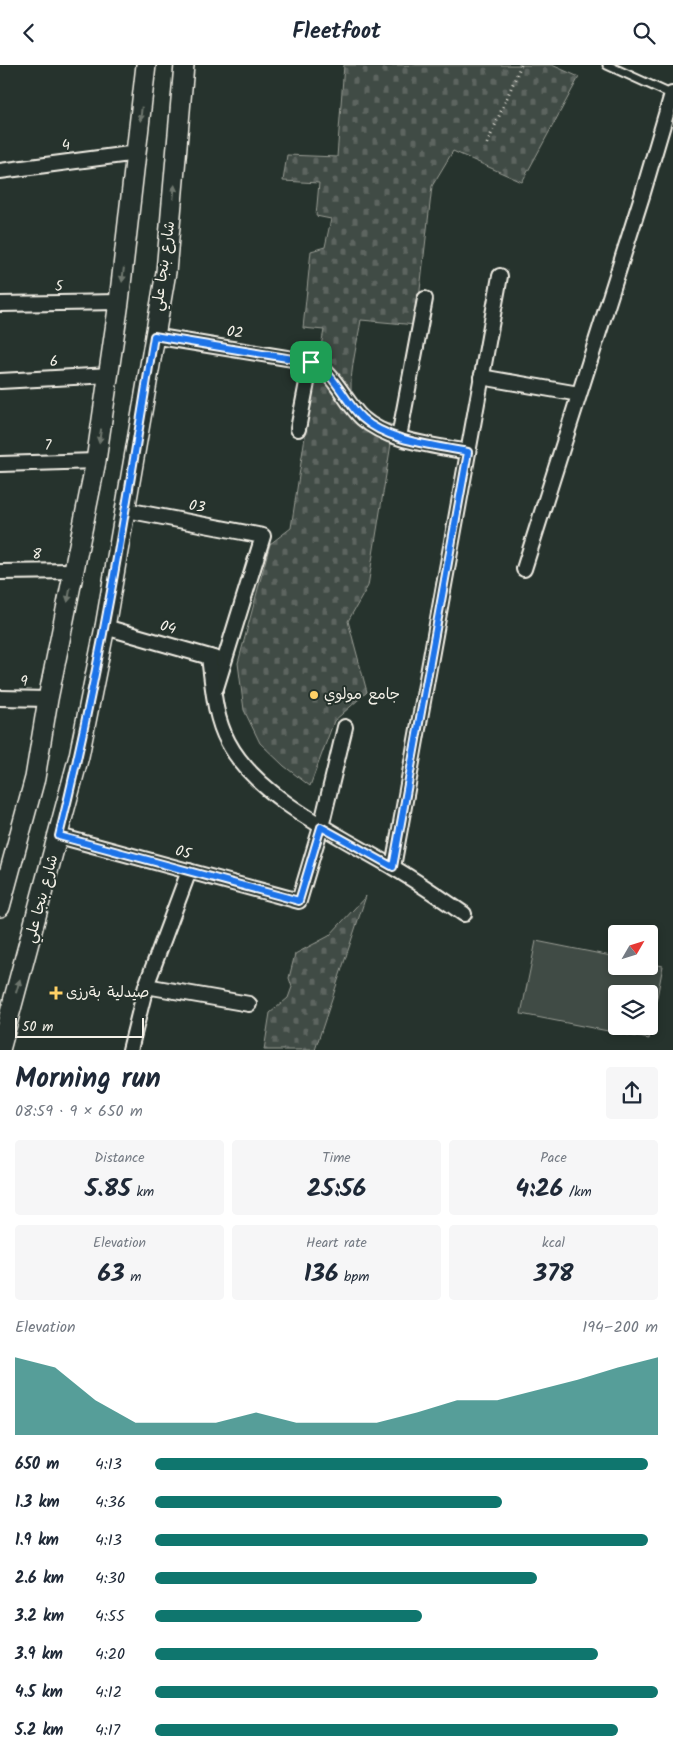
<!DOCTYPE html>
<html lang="en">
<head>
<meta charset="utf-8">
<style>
  :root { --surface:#fff; --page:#f6f6f7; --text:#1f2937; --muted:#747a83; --accent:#0f766e }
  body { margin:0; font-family:Kalam,"Playpen Sans Arabic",sans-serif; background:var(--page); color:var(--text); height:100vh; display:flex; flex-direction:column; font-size:19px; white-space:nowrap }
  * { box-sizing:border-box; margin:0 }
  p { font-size:16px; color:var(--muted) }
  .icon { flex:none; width:28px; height:28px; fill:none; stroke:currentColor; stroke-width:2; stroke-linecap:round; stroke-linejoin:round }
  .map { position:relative; height:985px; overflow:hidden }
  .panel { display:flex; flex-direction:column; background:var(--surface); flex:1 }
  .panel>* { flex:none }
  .needle { width:32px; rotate:51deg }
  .fabs { position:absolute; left:608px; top:860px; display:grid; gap:10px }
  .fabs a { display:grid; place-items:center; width:50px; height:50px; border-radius:5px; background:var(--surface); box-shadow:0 2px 8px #0003; font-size:25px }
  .scale { position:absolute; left:15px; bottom:12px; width:129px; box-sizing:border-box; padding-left:5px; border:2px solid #f4f1e8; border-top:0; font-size:14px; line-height:18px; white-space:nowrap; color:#f4f1e8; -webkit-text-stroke:4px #26332d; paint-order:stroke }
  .pin { position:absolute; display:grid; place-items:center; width:42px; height:42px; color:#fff; margin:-21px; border-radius:10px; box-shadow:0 2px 8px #0006 }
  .round { display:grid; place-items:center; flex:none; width:52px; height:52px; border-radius:5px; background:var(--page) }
  .summary { display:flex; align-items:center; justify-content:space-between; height:85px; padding:0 15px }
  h1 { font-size:28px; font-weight:700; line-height:38px }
  .metrics { display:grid; grid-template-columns:repeat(3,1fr); gap:8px; height:85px; padding:5px 15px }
  .metrics div { display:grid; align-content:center; border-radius:5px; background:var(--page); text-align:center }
  .metrics b { font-size:25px; font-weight:700 }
  .metrics small { font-size:14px; font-weight:400 }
  .metrics p { font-size:14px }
  .chart { height:140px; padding:10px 15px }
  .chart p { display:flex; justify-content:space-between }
  .chart svg { width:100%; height:90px; margin-top:5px; fill:var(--accent); opacity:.7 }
  ul { padding:0 15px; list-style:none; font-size:16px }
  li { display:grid; grid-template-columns:80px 60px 1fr; align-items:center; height:38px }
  li i { height:12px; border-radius:6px; background:var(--accent) }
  header { display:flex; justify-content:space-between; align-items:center; height:65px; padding:0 15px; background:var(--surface); font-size:22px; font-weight:700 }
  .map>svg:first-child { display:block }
</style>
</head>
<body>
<header><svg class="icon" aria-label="back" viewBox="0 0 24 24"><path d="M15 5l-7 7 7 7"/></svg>Fleetfoot<svg class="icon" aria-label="search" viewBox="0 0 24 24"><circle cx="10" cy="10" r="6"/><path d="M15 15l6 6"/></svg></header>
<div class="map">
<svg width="673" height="985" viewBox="0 0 673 985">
  <defs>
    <pattern id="cemetery-stones" width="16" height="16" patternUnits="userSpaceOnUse" patternTransform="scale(1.25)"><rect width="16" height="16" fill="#414b45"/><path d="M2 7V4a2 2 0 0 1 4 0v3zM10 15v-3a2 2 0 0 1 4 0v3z" fill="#5d6560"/></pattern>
  </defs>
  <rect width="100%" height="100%" fill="#26332d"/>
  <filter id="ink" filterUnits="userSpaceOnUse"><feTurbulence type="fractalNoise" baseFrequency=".02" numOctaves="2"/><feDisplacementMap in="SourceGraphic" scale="10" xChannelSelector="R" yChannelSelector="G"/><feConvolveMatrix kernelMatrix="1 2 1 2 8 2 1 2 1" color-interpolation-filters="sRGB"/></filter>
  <g filter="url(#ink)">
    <g fill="url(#cemetery-stones)" stroke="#9a9e96">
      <path d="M344,0H552L579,12L522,117L453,86L432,121L416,260L361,255C358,274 350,306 351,325C352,346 377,357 394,360L368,521L348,556L367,627L334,656L310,721L284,701L260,678L244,645L238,598L270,479L291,463L308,352L324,265L303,263L311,186L325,182L331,154L316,151L319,118L283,116L287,90L337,92Z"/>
      <path d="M366,831L315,985H264L270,948L288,933L292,922L289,913L295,889L329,871Z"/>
    </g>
    <path fill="#414b45" stroke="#9a9e96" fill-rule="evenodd" d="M536,876L616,892V901H649V898L663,901L649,974L521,949ZM616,929H649V961H616Z"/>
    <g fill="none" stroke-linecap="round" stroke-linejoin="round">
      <g stroke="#f4f1e8" stroke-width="11">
        <path id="lane" d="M607,0L673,30"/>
      </g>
      <g stroke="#f4f1e8" stroke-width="18">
        <g id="street">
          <path d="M0,106L137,88"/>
          <path d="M0,239L119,237"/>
          <path d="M153,271L311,297C334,306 344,336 362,353C389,377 434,380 468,387"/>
          <path d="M481,312L579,329"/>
          <path d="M0,316L110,310"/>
          <path d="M298,364L311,297"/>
          <path d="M399,372L425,234"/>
          <path d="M0,399L96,396"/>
          <path d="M126,445L263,471L216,623"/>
          <path d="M524,504L642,131L672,29"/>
          <path d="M0,507L74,506"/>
          <path d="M105,562L217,594"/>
          <path d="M209,592C213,621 214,651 228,677C258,734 341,771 394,803C418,817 441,833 464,849"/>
          <path d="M0,633L48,634"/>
          <path d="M59,771L299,836L321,762L345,662"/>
          <path d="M393,802L500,211"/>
          <path d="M146,921L249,939"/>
          <path d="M130,985L146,921L189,806"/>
        </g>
      </g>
      <g stroke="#f4f1e8" stroke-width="22">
        <g id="secondary">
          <path d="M0,842L35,713L48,634L96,396L119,237L146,0"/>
          <path d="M0,985L79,691L105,562L166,207L184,0"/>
        </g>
      </g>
      <path stroke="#f4f1e8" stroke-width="3" stroke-dasharray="1 4" stroke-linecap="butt" d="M487,79L521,0"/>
      <use href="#lane" stroke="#26332d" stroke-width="7"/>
      <use href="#street" stroke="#26332d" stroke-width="14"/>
      <use href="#secondary" stroke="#26332d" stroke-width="19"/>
    </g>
    <defs><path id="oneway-solid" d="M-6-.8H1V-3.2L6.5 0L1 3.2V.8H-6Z" transform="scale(1.25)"/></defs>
    <g fill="#6e766e">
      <use href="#oneway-solid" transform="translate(141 49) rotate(96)"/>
      <use href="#oneway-solid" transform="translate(174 127) rotate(-84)"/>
      <use href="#oneway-solid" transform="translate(123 210) rotate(97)"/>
      <use href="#oneway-solid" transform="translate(100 371) rotate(99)"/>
      <use href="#oneway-solid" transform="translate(69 530) rotate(101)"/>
      <use href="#oneway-solid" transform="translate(18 921) rotate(-74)"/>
    </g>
  </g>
  <g fill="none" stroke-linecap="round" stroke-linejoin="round" filter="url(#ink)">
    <g stroke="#fff" stroke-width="10">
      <path id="route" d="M154,271L311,297C334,306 344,336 362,353C389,377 434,380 468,387L393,802L321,762L299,836L59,771C100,606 127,439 154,271Z"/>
    </g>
    <use href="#route" stroke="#1a73e8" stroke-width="6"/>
  </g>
  <g fill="#ffd166" stroke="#26332d" stroke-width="2">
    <circle cx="314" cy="630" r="5"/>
    <path d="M53.5 920.5h5v5h5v5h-5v5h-5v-5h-5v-5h5z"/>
  </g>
  <g text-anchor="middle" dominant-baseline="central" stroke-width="4" stroke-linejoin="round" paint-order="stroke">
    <g font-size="15" fill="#f4f1e8" stroke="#26332d">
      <text transform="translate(66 81) rotate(-8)">4</text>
      <text transform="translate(164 201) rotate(-82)">شارع بنجا علي</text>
      <text transform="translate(59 222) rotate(-1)">5</text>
      <text transform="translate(235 268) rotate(9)">02</text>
      <text transform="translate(54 297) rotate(-3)">6</text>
      <text transform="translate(48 381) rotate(-2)">7</text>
      <text transform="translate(197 442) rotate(11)">03</text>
      <text transform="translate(37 490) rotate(-1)">8</text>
      <text transform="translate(168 563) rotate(16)">04</text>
      <text transform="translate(24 617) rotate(1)">9</text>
      <text transform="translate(183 788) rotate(15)">05</text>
      <text transform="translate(42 834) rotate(-75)">شارع بنجا علي</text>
    </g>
    <g font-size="15" fill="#f4f1e8" stroke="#26332d" text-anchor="start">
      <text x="324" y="630">جامع مولوي</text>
      <text x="66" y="928">صيدلية بةرزى</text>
    </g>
  </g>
</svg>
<div class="fabs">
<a><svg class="needle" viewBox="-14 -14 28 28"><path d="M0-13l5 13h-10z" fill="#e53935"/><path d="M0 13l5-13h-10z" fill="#747a83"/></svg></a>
<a><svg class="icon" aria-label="layers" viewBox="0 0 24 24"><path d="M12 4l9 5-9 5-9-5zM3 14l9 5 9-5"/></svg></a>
</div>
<div class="scale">50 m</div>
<div class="pin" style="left:311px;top:297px;background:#1e9e55"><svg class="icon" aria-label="arrive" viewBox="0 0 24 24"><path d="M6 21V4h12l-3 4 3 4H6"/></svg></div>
</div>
<section class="panel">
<div class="summary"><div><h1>Morning run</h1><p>08:59 · 9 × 650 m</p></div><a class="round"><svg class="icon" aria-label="share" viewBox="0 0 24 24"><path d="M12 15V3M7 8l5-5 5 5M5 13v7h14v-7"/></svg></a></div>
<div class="metrics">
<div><p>Distance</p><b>5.85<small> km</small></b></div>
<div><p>Time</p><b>25:56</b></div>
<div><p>Pace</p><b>4:26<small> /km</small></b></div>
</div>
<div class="metrics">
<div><p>Elevation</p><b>63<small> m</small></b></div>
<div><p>Heart rate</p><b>136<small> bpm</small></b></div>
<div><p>kcal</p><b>378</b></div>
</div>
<div class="chart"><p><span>Elevation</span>194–200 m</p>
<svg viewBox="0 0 160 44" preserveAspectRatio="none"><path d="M0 44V6L10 11L20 27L30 38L40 38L50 38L60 33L70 38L80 38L90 38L100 33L110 27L120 27L130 22L140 17L150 11L160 6V44z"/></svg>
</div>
<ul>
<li><b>650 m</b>4:13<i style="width:98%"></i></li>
<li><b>1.3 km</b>4:36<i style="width:69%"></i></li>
<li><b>1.9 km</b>4:13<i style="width:98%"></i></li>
<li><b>2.6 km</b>4:30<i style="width:76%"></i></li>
<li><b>3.2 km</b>4:55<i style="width:53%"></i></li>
<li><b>3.9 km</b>4:20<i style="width:88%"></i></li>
<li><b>4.5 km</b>4:12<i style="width:100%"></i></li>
<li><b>5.2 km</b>4:17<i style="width:92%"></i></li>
</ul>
</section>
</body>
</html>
